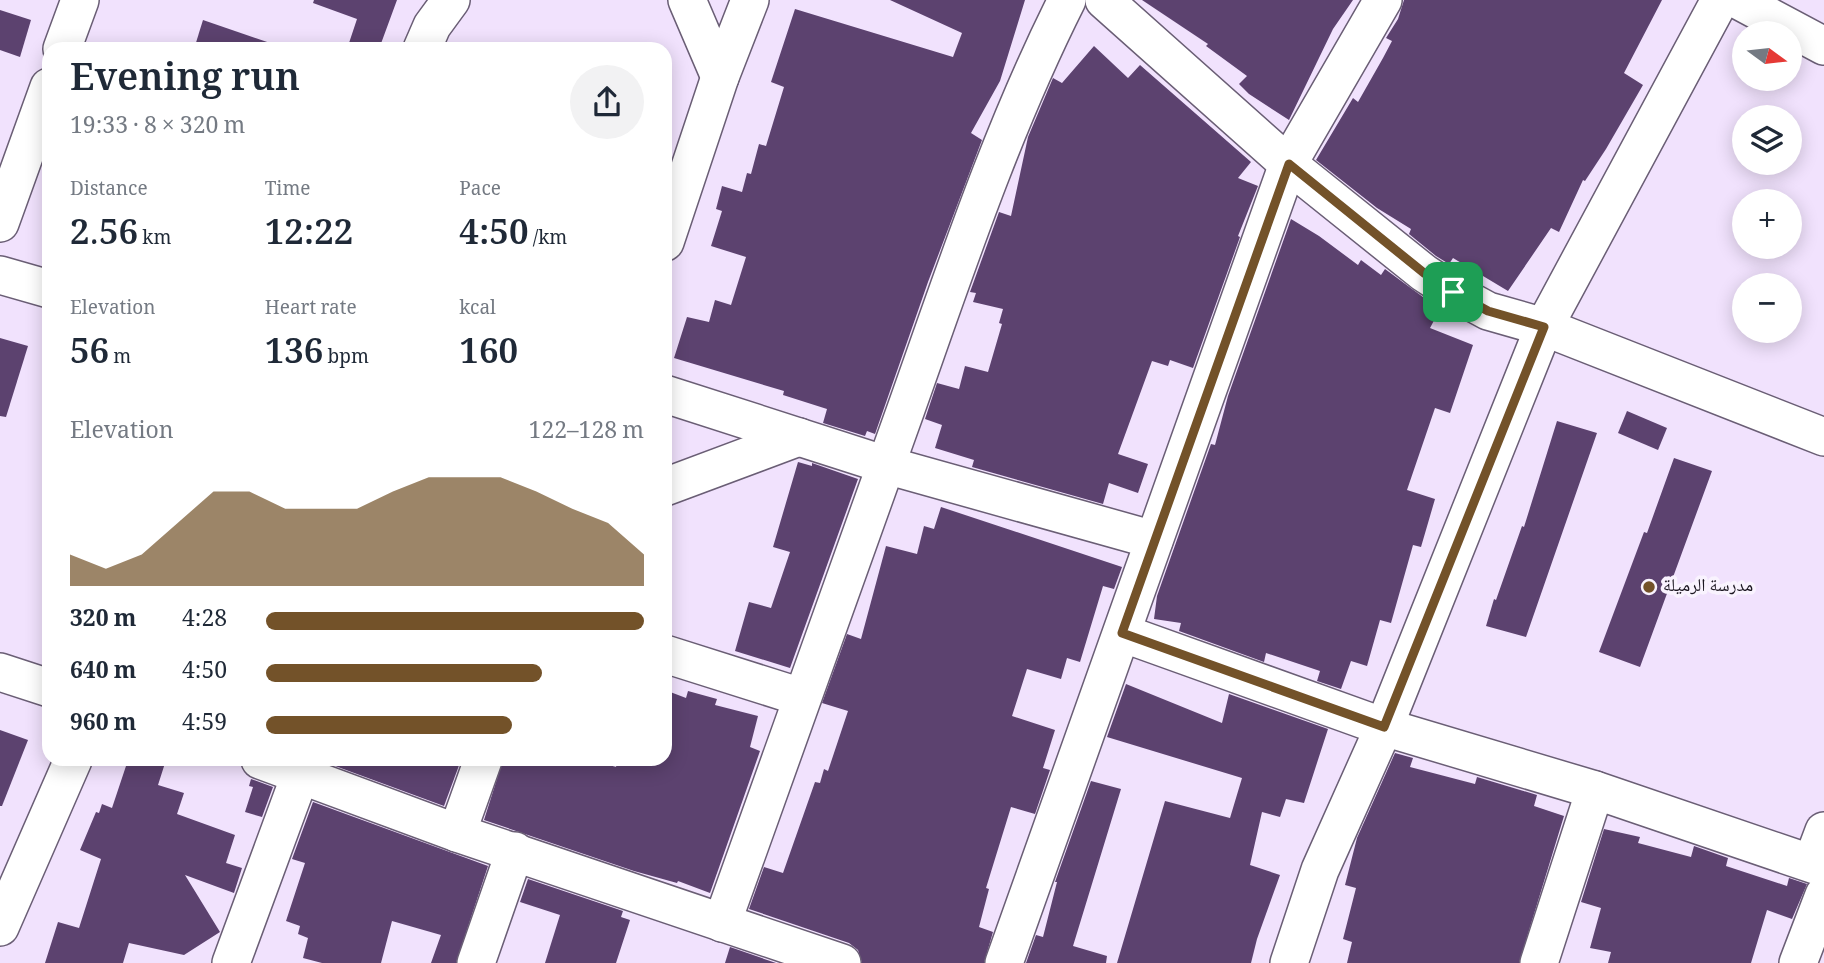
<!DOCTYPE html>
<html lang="en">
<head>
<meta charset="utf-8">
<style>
  :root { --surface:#fff; --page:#f2f2f3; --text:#1f2937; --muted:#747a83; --accent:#735229 }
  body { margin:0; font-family:Georgia,"Noto Naskh Arabic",serif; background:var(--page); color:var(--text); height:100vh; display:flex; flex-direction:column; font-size:26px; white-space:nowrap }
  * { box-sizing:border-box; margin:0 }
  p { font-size:23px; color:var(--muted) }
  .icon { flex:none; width:38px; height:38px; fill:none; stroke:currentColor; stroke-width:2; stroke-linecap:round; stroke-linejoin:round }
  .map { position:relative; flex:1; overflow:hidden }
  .panel { position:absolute; left:42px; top:42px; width:630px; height:724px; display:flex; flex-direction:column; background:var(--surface); border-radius:21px; box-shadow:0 4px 18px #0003 }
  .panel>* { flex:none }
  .needle { width:46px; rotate:105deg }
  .fabs { position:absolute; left:1732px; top:21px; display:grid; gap:14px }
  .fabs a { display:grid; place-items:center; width:70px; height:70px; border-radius:50%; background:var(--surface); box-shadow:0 4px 18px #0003; font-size:35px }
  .pin { position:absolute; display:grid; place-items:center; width:60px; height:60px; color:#fff; margin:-30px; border-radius:14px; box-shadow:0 4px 10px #0006 }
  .round { display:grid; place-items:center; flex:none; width:74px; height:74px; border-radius:37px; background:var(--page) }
  .headline { display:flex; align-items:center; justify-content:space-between; height:119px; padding:0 28px }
  h1 { font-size:38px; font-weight:600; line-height:52px }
  .metrics { display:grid; grid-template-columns:repeat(3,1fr); gap:10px; height:119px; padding:7px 28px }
  .metrics div { display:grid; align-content:center }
  .metrics b { font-size:35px; font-weight:600 }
  .metrics small { font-size:19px; font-weight:400 }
  .metrics p { font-size:19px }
  .chart { height:196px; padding:14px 28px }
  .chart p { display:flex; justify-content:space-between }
  .chart svg { width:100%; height:126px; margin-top:7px; fill:var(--accent); opacity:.7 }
  ul { padding:0 28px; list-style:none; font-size:23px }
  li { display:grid; grid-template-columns:112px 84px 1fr; align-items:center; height:52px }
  li i { height:18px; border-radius:9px; background:var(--accent) }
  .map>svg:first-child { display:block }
</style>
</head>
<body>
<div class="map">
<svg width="1824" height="963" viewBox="0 0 1824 963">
  <rect width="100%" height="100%" fill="#f1e2fd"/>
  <g fill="#5c426f">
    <path d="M314,0H397L379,49H347L357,19L313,3Z"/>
    <path d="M890,0H1025L1000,81L971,133L982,140L928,282L875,434L867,431L865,436L823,423L827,409L783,395L784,391L674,358L687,317L709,322L715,300L731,305L746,257L711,246L722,211L716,209L722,186L742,192L747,173L751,174L759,144L766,146L784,87L771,82L795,9L953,57L962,33Z"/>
    <path d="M1142,0H1353L1333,29L1289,120L1249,94L1239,84L1247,76L1206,46L1208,44Z"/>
    <path d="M1404,0H1662L1624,73L1643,85L1606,149L1585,181L1583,180L1559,232L1551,228L1508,291L1453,258L1449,264L1436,256L1409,234L1411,229L1377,208L1316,160L1353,98L1358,102L1383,58L1392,41L1386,38L1398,19Z"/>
    <path d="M0,10L31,20L20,57L0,50Z"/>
    <path d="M203,20L276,45L275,49H194Z"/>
    <path d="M1094,46L1128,78L1140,65L1251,162L1238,178L1258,186L1238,236L1240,237L1193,368L1170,360L1168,366L1152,361L1118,454L1148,464L1138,493L1109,483L1103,504L972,467L974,460L935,448L942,425L925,419L937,383L959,389L965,366L988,372L1002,324L999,323L1003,309L973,302L976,293L970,292L999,212L1011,216L1028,137L1053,78L1062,83Z"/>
    <path d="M1291,219L1319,236L1358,265L1361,260L1381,275L1385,269L1427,300L1424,305L1438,313L1430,328L1473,345L1450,413L1435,408L1407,490L1435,499L1421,547L1413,545L1391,623L1380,620L1367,666L1351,661L1341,689L1317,681L1320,671L1266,653L1264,662L1179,631L1181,623L1154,619L1157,596L1211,444L1215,445L1228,396Z"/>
    <path d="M0,338L28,346L6,417L0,416Z"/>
    <path d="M1627,411L1667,428L1658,450L1618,433Z"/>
    <path d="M1557,421L1597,433L1526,637L1486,626L1494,599L1496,600L1522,526L1524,527Z"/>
    <path d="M1674,458L1712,471L1640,667L1599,652L1644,532L1647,533Z"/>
    <path d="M798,462L812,466V463L858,479L790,668L735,651L749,602L771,608L790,552L773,547Z"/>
    <path d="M941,507L1122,567L1114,589L1103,586L1080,662L1067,658L1061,679L1027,669L1012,716L1055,730L1043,768L1050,770L1035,814L1011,807L986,888L989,889L979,927L993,932L984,963H862L858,950L849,943L749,909L764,867L783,873L815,782L820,783L824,769L828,771L848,711L822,703L847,634L861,639L886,546L917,554L924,526L934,529Z"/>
    <path d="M1126,684L1222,723L1229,694L1328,729L1304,803L1286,799L1280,817L1262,812L1250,865L1280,875L1257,939L1251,963H1117L1165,801L1230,818L1242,778L1107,737Z"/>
    <path d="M665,690L686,698L688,691L717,699L715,705L758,716L750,747L760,751L710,893L678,881L677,883L634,871L484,820L503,760H592L616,767L618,760H665Z"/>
    <path d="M0,730L28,740L2,806H0Z"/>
    <path d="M1395,753L1413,758L1410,767L1475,784L1477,777L1537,795L1534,806L1564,816L1519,963H1347L1352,942L1343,939L1356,888L1345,885L1357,838Z"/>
    <path d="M128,760H166L158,785L184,793L177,814L235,835L226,863L242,868L234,893L185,875L220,932L184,955L129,943L123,963H45L58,922L79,928L101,859L80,850L96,812L99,813L102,804L112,808Z"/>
    <path d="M319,760H461L444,806Z"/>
    <path d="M251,779L273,787L262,817L245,812L253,787L249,786Z"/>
    <path d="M1091,781L1121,789L1073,946L1107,956L1106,963H1026L1036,935L1043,937L1057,882H1055Z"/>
    <path d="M313,802L488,866L456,963H431L441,935L392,921L381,963H322L303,958L308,938L298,934L300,926L286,921L305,863L292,859Z"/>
    <path d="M1604,829L1640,837L1638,843L1691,857L1694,846L1728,858L1726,866L1787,886L1789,878L1807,884L1792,919L1767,910L1751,963H1608L1611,952L1590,948L1601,908L1581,902Z"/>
    <path d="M528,879L623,911L621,917L630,920L616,963H545L560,915L520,902Z"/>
    <path d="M730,947L776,963H725Z"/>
  </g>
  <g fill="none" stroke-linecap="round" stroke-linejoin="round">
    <g stroke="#6a5e75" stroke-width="40">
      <g id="minor">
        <path d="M687,0L720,77"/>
        <path d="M1104,0L1288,164L1424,273L1453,292L1488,311L1544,327L1824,437"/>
        <path d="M1738,0L1824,46"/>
        <path d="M62,49L80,0"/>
        <path d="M422,49L432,26L451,0"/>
        <path d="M0,223L49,87"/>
        <path d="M665,242L720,77L750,0"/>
        <path d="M0,275L49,289"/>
        <path d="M665,394L886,465L1154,540"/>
        <path d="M665,487L799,437"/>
        <path d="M1122,633L1384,727L1595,790L1824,868"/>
        <path d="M665,654L801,697"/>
        <path d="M0,672L49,688"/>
        <path d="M260,760L457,833L842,963"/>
        <path d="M457,833L483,760"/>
        <path d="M1812,863L1824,831"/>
        <path d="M722,923C782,751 844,580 906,409C955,271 1001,131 1067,0"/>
        <path d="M0,927L73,760"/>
        <path d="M231,963L301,773"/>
        <path d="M476,963L515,851"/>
        <path d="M1004,963L1288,164L1383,0"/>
        <path d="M1289,963L1320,870L1384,727L1544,327L1720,0"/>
        <path d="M1539,963L1595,790"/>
        <path d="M1798,963L1824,895"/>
      </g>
    </g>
    <use href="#minor" stroke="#fff" stroke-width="37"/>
  </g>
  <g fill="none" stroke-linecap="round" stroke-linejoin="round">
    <g stroke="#fff" stroke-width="14">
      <path id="route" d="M1289,164L1424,273L1453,292L1488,311L1544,327L1384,727L1122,633Z"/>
    </g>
    <use href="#route" stroke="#735229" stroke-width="9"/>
  </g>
  <circle fill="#735229" stroke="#f9f3fe" stroke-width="2.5" cx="1649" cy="587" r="7"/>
  <g text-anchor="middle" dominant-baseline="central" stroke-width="7" stroke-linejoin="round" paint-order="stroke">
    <g font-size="18" fill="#1b1620" stroke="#f9f3fe" text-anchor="start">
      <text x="1663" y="587">مدرسة الرميلة</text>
    </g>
  </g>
</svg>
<div class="fabs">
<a><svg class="needle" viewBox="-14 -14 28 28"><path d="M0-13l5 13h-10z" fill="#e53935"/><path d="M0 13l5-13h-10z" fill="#747a83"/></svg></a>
<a><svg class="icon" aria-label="layers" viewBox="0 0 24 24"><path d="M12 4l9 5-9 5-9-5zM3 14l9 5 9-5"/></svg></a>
<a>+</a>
<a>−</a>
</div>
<div class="pin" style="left:1453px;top:292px;background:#1e9e55"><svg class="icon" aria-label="arrive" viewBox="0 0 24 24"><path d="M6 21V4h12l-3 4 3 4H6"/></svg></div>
<section class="panel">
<div class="headline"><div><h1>Evening run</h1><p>19:33 · 8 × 320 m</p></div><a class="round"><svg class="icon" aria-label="share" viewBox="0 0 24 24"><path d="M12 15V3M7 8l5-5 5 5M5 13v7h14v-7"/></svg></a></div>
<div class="metrics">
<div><p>Distance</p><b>2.56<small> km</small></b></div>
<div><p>Time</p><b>12:22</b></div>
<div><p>Pace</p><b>4:50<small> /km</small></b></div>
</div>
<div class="metrics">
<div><p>Elevation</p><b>56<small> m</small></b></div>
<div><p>Heart rate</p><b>136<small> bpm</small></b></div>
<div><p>kcal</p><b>160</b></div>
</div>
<div class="chart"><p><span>Elevation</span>122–128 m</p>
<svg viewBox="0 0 160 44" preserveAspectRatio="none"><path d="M0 44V33L10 38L20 33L30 22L40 11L50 11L60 17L70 17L80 17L90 11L100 6L110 6L120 6L130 11L140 17L150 22L160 33V44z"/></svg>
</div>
<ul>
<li><b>320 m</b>4:28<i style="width:100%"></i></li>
<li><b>640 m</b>4:50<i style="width:73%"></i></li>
<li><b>960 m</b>4:59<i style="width:65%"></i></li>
</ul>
</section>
</div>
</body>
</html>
